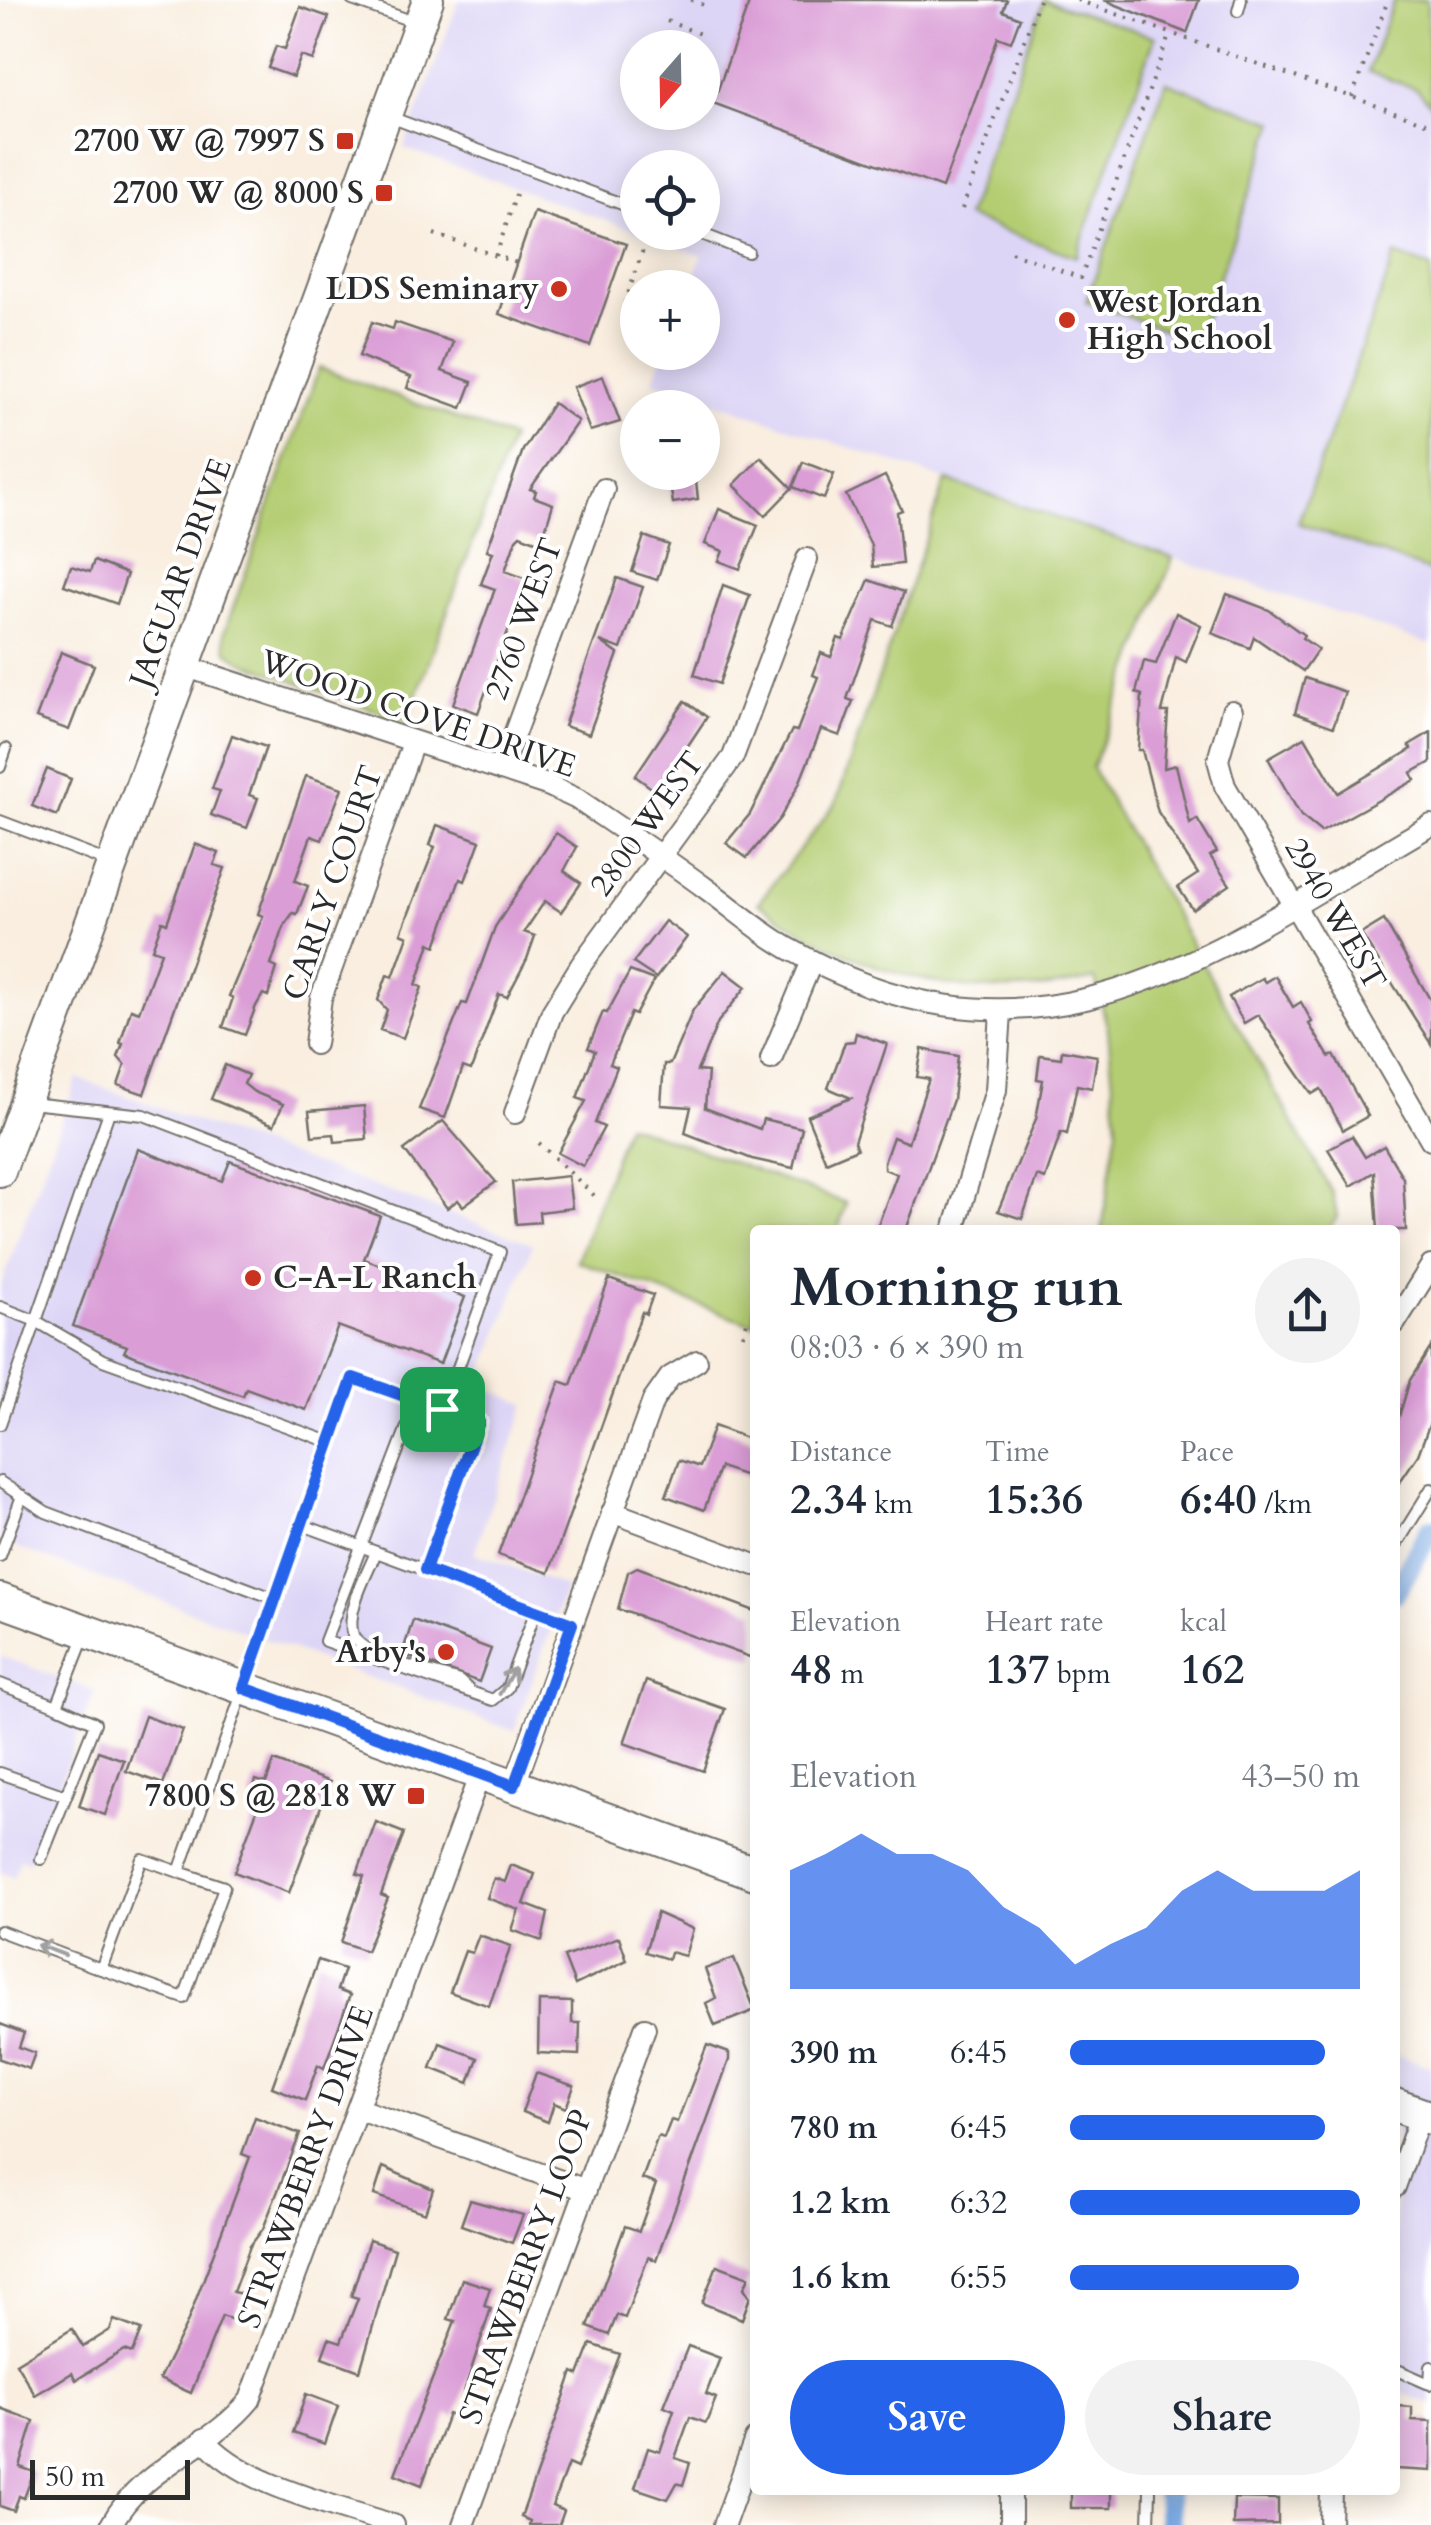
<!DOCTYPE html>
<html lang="en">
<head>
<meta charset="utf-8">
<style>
  :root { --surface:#fff; --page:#f2f2f3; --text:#1f2937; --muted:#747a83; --accent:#2563eb }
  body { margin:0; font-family:Cardo,serif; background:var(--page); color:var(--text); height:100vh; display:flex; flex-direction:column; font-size:38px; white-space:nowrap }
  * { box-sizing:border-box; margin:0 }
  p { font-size:32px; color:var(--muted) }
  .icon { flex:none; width:55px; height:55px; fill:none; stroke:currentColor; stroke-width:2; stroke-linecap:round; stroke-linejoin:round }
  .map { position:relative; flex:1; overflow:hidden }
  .side { position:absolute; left:750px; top:1225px; width:650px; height:1270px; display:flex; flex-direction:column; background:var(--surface); border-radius:10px; box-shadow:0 5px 25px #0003 }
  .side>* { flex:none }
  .needle { width:65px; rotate:200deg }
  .controls { position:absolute; left:620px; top:30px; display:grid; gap:20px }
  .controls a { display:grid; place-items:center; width:100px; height:100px; border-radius:50%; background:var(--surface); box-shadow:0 5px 25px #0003; font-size:50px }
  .scale { position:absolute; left:30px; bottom:25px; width:160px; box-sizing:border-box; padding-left:10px; border:5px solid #2b2b2b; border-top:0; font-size:28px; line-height:35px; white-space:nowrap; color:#2b2b2b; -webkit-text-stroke:8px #fff; paint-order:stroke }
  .pin { position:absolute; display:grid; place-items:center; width:85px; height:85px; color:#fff; margin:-42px; border-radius:20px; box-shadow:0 5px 15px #0006 }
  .round { display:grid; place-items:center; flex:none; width:105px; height:105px; border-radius:52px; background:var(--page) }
  .summary { display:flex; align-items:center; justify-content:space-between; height:170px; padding:0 40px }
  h1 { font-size:55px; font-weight:800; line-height:75px }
  .stats { display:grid; grid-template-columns:repeat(3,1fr); gap:15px; height:170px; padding:10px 40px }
  .stats div { display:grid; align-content:center }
  .stats b { font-size:42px; font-weight:800 }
  .stats small { font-size:28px; font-weight:400 }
  .stats p { font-size:28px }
  .chart { height:280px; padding:20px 40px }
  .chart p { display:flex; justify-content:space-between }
  .chart svg { width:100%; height:180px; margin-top:10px; fill:var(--accent); opacity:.7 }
  .primary-button { display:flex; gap:20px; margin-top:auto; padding:20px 40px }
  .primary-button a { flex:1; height:115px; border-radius:60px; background:var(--accent); color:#fff; font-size:40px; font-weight:800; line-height:115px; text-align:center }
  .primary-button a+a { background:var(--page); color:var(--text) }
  ul { padding:0 40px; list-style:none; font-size:32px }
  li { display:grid; grid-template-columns:160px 120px 1fr; align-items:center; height:75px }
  li i { height:25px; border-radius:12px; background:var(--accent) }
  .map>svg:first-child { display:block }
</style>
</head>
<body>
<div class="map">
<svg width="1431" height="2525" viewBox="0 0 1431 2525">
  <rect width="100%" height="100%" fill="#fff"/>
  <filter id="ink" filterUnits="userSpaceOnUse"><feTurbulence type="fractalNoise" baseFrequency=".01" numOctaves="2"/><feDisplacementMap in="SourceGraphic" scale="20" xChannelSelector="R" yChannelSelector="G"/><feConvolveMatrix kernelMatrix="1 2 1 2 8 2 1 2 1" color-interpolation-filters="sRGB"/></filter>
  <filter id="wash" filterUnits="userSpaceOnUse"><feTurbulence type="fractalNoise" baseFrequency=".0048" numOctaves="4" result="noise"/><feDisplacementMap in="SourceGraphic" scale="40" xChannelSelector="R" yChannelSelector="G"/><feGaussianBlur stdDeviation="2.25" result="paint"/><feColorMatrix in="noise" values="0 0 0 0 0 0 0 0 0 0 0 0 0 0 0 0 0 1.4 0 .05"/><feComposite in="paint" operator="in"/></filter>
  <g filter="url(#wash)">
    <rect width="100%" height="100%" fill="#f9eedf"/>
    <g fill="#ddd5f6" fill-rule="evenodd">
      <path d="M459,0H1431V645L653,381L664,353L702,352V288L690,287L702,256L638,232H702V168H638V232L404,148ZM638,48H702V112H638Z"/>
      <path d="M77,1078L533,1244L478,1385L526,1404L474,1553L566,1587L514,1731L0,1541V1288Z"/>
      <path d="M0,1656L95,1691L30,1862L20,1859L14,1877L0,1872Z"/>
      <path d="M1395,2054L1431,2067V2404L1395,2391Z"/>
    </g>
    <g fill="#b4cd72" stroke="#707c4e" stroke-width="2.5">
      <path d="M1044,0L1155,37L1076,257L966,217Z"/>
      <path d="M1394,0H1427L1431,105L1417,89L1368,72Z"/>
      <path d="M1166,82L1275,122L1196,341L1086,302Z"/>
      <path d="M1395,255L1431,268V572L1298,523Z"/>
      <path d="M319,368L511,438L407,722L242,662L227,651L224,633Z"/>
      <path d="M946,480L1173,558L1092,768L1333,1194L1337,1217L1328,1230H1102L1117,1128L1108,1030L1095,979C971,1008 860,975 758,903L836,803Z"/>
      <path d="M627,1124L846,1203L838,1230H755V1325L577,1261Z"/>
    </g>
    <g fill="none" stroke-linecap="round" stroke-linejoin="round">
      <g stroke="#76a6e0" stroke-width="22">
        <path d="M1395,1592L1431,1529"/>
        <path d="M1167,2490L1169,2525"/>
      </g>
    </g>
    <g id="blocks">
      <g fill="#da9dd6">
        <path d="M750,0H1007L1003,11L1020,18L1011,42L998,37L942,188L713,103Z"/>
        <path d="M1104,0H1199L1187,33Z"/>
        <path d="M300,7L329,17L313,60L301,56L293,77L268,68L276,46L285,49Z"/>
        <path d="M534,212L626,244L590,346L499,314Z"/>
        <path d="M372,322L393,329L395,322L453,342L442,371L472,382L462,408L407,388L411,377L359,356Z"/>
        <path d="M603,376L620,422L590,431L573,387Z"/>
        <path d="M553,403L578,421L530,489L536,491L534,497L553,504L541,543L520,535L516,539L505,571L527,579L478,713L453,704L495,589L481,584L493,552L487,550L523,450Z"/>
        <path d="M761,457L792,488L765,516L734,485Z"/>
        <path d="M803,462L834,474L824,499L793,487Z"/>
        <path d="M668,472H695L698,499L673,503Z"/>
        <path d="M885,476L902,510L897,512L902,564L873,567L871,545L846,495Z"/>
        <path d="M719,509L758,525L740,569L719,561L723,551L705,544Z"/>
        <path d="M644,536L669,545L657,580L632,572Z"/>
        <path d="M94,561L127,574L117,604L64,585L71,566L90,572Z"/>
        <path d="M617,578L643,587L621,649L600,641L618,654L589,734L564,726Z"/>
        <path d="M869,580L904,592L892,626L875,620L847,699L853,701L840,736L821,729L799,784L780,818L747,858L726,843L750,814L792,730L797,731L818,677L813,675L821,653L831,657L838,638L843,640Z"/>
        <path d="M723,585L750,595L719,684L694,675Z"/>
        <path d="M1227,594L1269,610L1304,635L1302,638L1318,649L1303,671L1254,637L1250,648L1212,633Z"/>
        <path d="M1176,613L1201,625L1186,662L1176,657L1162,712H1168L1164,768L1176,765L1190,824L1197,819L1217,852L1210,856L1230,885L1193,910L1178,887L1198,874L1158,812L1142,750H1138L1142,695L1136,693L1144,661L1156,664Z"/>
        <path d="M61,652L94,665L69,730L36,718Z"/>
        <path d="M1305,678L1345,692L1333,727L1295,713Z"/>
        <path d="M685,701L707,717L657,792L635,776Z"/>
        <path d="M1431,732V762L1411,773L1415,780L1321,832L1301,816L1268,758L1305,737L1338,793L1412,749L1409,745Z"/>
        <path d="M232,735L266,747L249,795L258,798L247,828L211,815L220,791L212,789Z"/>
        <path d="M47,769L71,779L57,816L32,806Z"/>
        <path d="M306,776L342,788L322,840L311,836L295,881L308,886L297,914L293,913L285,924L271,965L277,968L268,996L263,994L256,1006L245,1035L223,1027L233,998L229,996L263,916L258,914Z"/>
        <path d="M437,825L480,841L465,881L460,879L436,946L430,943L416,985L422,987L403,1038L380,1030L387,1010L378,1000L387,975L393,977L408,936L401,933L435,847L430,845Z"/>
        <path d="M556,833L577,847L564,871L581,883L561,912L545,901L524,932L535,936L527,959L507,997L499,994L471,1070L463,1067L445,1118L419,1109L462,1003L467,1004L495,927Z"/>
        <path d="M195,844L219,853L214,865L225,868L144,1094L118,1085L125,1065L118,1057L123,1044L120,1043L131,1009L139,1012L161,952L152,949L162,921L167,923Z"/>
        <path d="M1384,920L1431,1001V1044L1361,934Z"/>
        <path d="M665,921L687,937L656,978L633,963Z"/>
        <path d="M630,971L654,980L635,1015L631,1013L610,1064L617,1067L595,1123L604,1127L583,1166L558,1153L586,1101L577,1098L595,1051L588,1048L603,1012L607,1013Z"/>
        <path d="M725,971L746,987L718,1022L697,1071L708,1072L705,1108L760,1129L763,1119L802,1128L793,1168L752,1159L685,1133L691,1107L661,1105L664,1064H670L693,1010Z"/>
        <path d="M1275,976L1293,1007L1301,1002L1312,1022L1309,1024L1329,1057L1334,1055L1368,1116L1343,1130L1321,1089L1312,1094L1258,1015L1244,1023L1229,997L1262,978L1265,982Z"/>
        <path d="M856,1033L887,1044L854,1142L857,1149L826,1162L807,1116L851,1098L828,1088L845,1042L854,1041Z"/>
        <path d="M922,1049L958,1056L953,1100L906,1230H876L897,1174L884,1169V1162L893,1137L908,1143L929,1079L917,1077Z"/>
        <path d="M1062,1050L1097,1056L1092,1088L1077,1085L1067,1134L1061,1132L1045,1179L1037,1176L1022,1219L998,1211L1036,1119L1043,1080L1037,1079L1040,1055L1061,1058Z"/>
        <path d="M225,1065L248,1075L244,1084L254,1092L283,1104L274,1125L211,1099Z"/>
        <path d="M364,1106L367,1139L335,1142L334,1134L312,1136L309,1111Z"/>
        <path d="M443,1121L496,1182L463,1206L458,1200L447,1208L404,1150Z"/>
        <path d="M1352,1136L1365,1157L1384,1146L1403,1178L1406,1230H1378L1374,1172L1351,1186L1328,1149Z"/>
        <path d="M138,1149L222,1181L230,1161L380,1216L364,1259L465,1297L440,1364L338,1326L306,1410L246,1388L243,1396L124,1352L127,1346L73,1326Z"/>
        <path d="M568,1176L572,1208L539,1212L540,1222L516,1224L512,1182Z"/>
        <path d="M609,1279L653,1295L646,1314L642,1312L549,1573L498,1555L560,1381L571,1385Z"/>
        <path d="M1431,1347V1420L1418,1455L1395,1489V1430L1410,1380Z"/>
        <path d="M714,1426L755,1441V1479L720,1467L704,1510L666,1496L679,1460L699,1467Z"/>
        <path d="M637,1567L755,1611V1659L618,1609L628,1572Z"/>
        <path d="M413,1620L491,1649L479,1682L402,1654Z"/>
        <path d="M646,1681L725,1709L703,1771L624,1743Z"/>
        <path d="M145,1716L183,1730L163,1784L126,1771Z"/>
        <path d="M98,1751L124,1760L105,1815L79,1806Z"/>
        <path d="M274,1761L330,1782L289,1893L234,1872L260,1802L250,1798L256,1780L266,1783Z"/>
        <path d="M376,1822L404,1833L381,1895L388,1898L366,1951L341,1942L364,1876L357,1874Z"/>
        <path d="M511,1865L535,1874L524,1904L548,1913L542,1941L512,1930L519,1910L487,1898L494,1878L505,1882Z"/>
        <path d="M657,1913L693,1929L685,1956L670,1952L668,1959L645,1952Z"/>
        <path d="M479,1935L511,1946L489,2006L450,1992L465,1951L472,1953Z"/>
        <path d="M619,1937L627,1960L575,1985L564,1957Z"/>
        <path d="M734,1958L755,2010L715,2026L706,2003L716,1998L705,1969Z"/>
        <path d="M318,1960L344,1969L337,1990L350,1995L324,2068L318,2065L305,2100L272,2087Z"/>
        <path d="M539,2001L572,2002V2023H580L579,2055L538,2053Z"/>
        <path d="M0,2024L24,2033L19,2047L35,2053L29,2069L0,2059Z"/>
        <path d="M440,2043L478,2058L469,2083L431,2068Z"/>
        <path d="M707,2045L729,2053V2060L656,2260L648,2257L625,2318L617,2315L609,2335L588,2327L625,2226L639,2231L656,2184L642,2179L658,2136L664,2138L671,2120L677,2122Z"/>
        <path d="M536,2073L574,2086L566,2108L554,2103L548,2122L522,2112Z"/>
        <path d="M255,2117L300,2134L263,2229L250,2246L233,2292L242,2294L233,2320L222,2316L191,2393L159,2379L187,2323L250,2157L242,2154Z"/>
        <path d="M383,2167L433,2189L425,2213L374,2195Z"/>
        <path d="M470,2200L523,2215L512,2243L461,2225Z"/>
        <path d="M369,2240L395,2249L360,2371L322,2357L329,2338L341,2342L358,2298L351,2296Z"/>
        <path d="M717,2265L749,2277L744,2288L750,2297L742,2319L702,2303Z"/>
        <path d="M462,2279L490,2288L484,2306L491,2308L456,2417L448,2414L422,2485L395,2474L455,2321L448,2319Z"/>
        <path d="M114,2320L141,2330L132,2353L124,2350L76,2380L72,2373L35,2395L16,2363L72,2329L83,2347L110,2330Z"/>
        <path d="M591,2344L620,2354L577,2468L568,2464L552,2506L564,2511L559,2525H529L530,2521L521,2517L573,2372L579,2375Z"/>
        <path d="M688,2346L720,2358L706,2394L716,2398L706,2423L690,2417L675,2458L690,2463L683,2485L677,2483L668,2499L635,2488L648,2448L660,2452L674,2410L664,2406Z"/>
        <path d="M306,2394L338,2406L325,2444L293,2433Z"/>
        <path d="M1395,2406L1412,2407V2420L1431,2421V2471L1396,2469Z"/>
        <path d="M0,2408L34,2421L20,2467L34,2472L24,2498L19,2496L14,2511L0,2506Z"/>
        <rect x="1071" y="2490" width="40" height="18"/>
        <path d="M1234,2498L1278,2499V2524L1233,2525Z"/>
      </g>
    </g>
  </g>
  <g filter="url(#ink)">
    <use href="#blocks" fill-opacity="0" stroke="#736f6a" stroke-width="2.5"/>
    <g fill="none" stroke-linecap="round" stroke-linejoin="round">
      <g stroke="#736f6a" stroke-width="14">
        <g id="lane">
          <path d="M352,0L417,23"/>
          <path d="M1238,11L1241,0"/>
          <path d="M390,117L638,210"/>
          <path d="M697,232L748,252"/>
          <path d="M0,767L6,749"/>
          <path d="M0,821L111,863"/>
          <path d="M30,1103L144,1115L500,1252L443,1409L353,1379L179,1872L142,1859L101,1969L184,1998L224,1887L179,1872"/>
          <path d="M0,1307L36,1321L103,1360L330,1442"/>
          <path d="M417,1401L325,1641L493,1700L507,1688L536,1610"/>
          <path d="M0,1424L109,1112"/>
          <path d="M0,1482L46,1512L273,1598"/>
          <path d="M300,1524L572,1624"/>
          <path d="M1395,1547L1431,1489"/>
          <path d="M376,1552C368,1573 345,1611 353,1635C360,1656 437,1674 459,1681L469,1690"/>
          <path d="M0,1556L22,1496"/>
          <path d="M425,1570L479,1422L443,1409"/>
          <path d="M0,1684L57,1706L84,1637"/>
          <path d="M0,1773L66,1796"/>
          <path d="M41,1859L95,1723L57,1706"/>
          <path d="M0,1931L101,1969"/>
          <path d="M1395,2369L1427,2383"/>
          <path d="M1430,2384L1431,2367"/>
          <path d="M1149,2525L1150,2490"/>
        </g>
      </g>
      <g stroke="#736f6a" stroke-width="24">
        <g id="street">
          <path d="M184,666L547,785L577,799C621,829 665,858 708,890C734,909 760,932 788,948C1043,1093 1211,952 1431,825"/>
          <path d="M1232,711L1218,760L1225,786L1431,1140"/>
          <path d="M501,770L604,489"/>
          <path d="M315,1044L321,998L413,743"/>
          <path d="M771,1059L812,961"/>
          <path d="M515,1113L552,1012L581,965L733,757L807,559"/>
          <path d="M954,1230L996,1090L1001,1012"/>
          <path d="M1395,1323L1431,1266"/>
          <path d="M612,1512L755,1565"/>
          <path d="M514,1786L653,1401L670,1377L697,1361"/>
          <path d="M359,2109L586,2190"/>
          <path d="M1395,2187L1421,2114"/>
          <path d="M204,2439C243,2486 336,2505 393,2525"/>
          <path d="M1011,2490V2525"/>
          <path d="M111,2525C143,2465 209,2450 250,2400L480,1774"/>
          <path d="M463,2525L645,2028"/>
          <path d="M724,2525L755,2439"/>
          <path d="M1330,2525L1331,2490"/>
        </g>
      </g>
      <g stroke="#736f6a" stroke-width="34">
        <path id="secondary" d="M0,1171L428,0"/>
      </g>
      <g stroke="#736f6a" stroke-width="36">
        <g id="primary">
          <path d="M0,1600L755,1873"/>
          <path d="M1395,2105L1431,2118"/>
        </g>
      </g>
      <g stroke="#736f6a" stroke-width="4" stroke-dasharray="2.5 8" stroke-linecap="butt">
        <path d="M691,0L709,7"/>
        <path d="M1077,0L1431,125"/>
        <path d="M667,21L700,34"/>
        <path d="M1352,97L1388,0"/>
        <path d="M962,209L1039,0"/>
        <path d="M434,234L517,263"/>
        <path d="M1011,252L1081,278L1170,33"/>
        <path d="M496,256L516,194"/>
        <path d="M625,303L649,232"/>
        <path d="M539,1143L599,1200"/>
        <path d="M743,1335L747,1322"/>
      </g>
      <use href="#lane" stroke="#fff" stroke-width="10"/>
      <use href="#street" stroke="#fff" stroke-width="20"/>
      <use href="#secondary" stroke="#fff" stroke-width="30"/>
      <use href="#primary" stroke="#fff" stroke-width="32"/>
    </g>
    <defs><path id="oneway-shaft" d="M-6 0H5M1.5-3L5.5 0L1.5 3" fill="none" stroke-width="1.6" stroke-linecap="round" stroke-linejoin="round" transform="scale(2.5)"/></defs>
    <g stroke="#a0a0a0">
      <use href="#oneway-shaft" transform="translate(507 1681) rotate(-60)"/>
      <use href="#oneway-shaft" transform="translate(51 1950) rotate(-160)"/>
    </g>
  </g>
  <g fill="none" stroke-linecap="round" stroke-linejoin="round" filter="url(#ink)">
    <g stroke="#fff" stroke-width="20">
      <path id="route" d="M353,1378L479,1422L425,1570L572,1624L514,1786L244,1688Z"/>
    </g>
    <use href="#route" stroke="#2563eb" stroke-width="12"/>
  </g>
  <g fill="#c8321e" stroke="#fff" stroke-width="4">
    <rect x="335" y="131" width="20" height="20" rx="5"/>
    <rect x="374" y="183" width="20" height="20" rx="5"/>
    <circle cx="559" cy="289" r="10"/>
    <circle cx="1067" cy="320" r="10"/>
    <circle cx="253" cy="1278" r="10"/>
    <circle cx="446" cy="1652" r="10"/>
    <rect x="406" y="1786" width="20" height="20" rx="5"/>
  </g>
  <g text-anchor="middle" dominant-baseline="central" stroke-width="8" stroke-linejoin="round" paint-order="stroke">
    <g font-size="32" font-weight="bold" fill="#2b2b2b" stroke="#fff" text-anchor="end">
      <text x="325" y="141">2700 W @ 7997 S</text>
      <text x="364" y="193">2700 W @ 8000 S</text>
      <text x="539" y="289">LDS Seminary</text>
      <text x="1087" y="302" text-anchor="start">West Jordan<tspan x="1087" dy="37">High School</tspan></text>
      <text x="273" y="1278" text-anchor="start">C-A-L Ranch</text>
      <text x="426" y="1652">Arby's</text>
      <text x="396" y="1796">7800 S @ 2818 W</text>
    </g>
    <g font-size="32" fill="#2b2b2b" stroke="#fff">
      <text transform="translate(181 573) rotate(-70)">JAGUAR DRIVE</text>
      <text transform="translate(524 619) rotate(-70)">2760 WEST</text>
      <text transform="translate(418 714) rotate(19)">WOOD COVE DRIVE</text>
      <text transform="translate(647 824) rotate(-54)">2800 WEST</text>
      <text transform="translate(333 883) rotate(-71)">CARLY COURT</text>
      <text transform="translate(1335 914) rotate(60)">2940 WEST</text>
      <text transform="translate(306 2167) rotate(-70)">STRAWBERRY DRIVE</text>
      <text transform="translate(526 2267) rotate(-70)">STRAWBERRY LOOP</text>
    </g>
  </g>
</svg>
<div class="controls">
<a><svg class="needle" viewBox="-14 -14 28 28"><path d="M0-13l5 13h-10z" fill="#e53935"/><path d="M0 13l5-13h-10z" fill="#747a83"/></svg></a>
<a><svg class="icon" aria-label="locate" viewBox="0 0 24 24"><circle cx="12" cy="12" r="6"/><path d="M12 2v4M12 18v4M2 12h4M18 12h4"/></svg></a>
<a>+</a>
<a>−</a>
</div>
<div class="scale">50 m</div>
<div class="pin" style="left:442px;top:1409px;background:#1e9e55"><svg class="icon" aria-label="arrive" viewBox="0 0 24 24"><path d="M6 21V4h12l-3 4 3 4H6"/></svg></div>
<section class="side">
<div class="summary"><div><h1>Morning run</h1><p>08:03 · 6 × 390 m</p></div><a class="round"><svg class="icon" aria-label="share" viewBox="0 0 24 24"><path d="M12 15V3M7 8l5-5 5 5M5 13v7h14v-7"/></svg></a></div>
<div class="stats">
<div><p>Distance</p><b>2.34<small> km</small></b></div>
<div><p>Time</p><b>15:36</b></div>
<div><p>Pace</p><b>6:40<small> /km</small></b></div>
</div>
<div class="stats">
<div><p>Elevation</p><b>48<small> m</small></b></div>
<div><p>Heart rate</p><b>137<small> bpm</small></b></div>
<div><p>kcal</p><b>162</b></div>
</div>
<div class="chart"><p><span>Elevation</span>43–50 m</p>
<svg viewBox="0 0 160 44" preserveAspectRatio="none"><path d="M0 44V15L10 11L20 6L30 11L40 11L50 15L60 24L70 29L80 38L90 33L100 29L110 20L120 15L130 20L140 20L150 20L160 15V44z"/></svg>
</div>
<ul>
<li><b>390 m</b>6:45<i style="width:88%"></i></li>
<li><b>780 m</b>6:45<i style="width:88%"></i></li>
<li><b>1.2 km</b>6:32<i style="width:100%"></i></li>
<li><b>1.6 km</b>6:55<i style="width:79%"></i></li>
</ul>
<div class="primary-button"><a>Save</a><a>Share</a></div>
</section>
</div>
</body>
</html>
